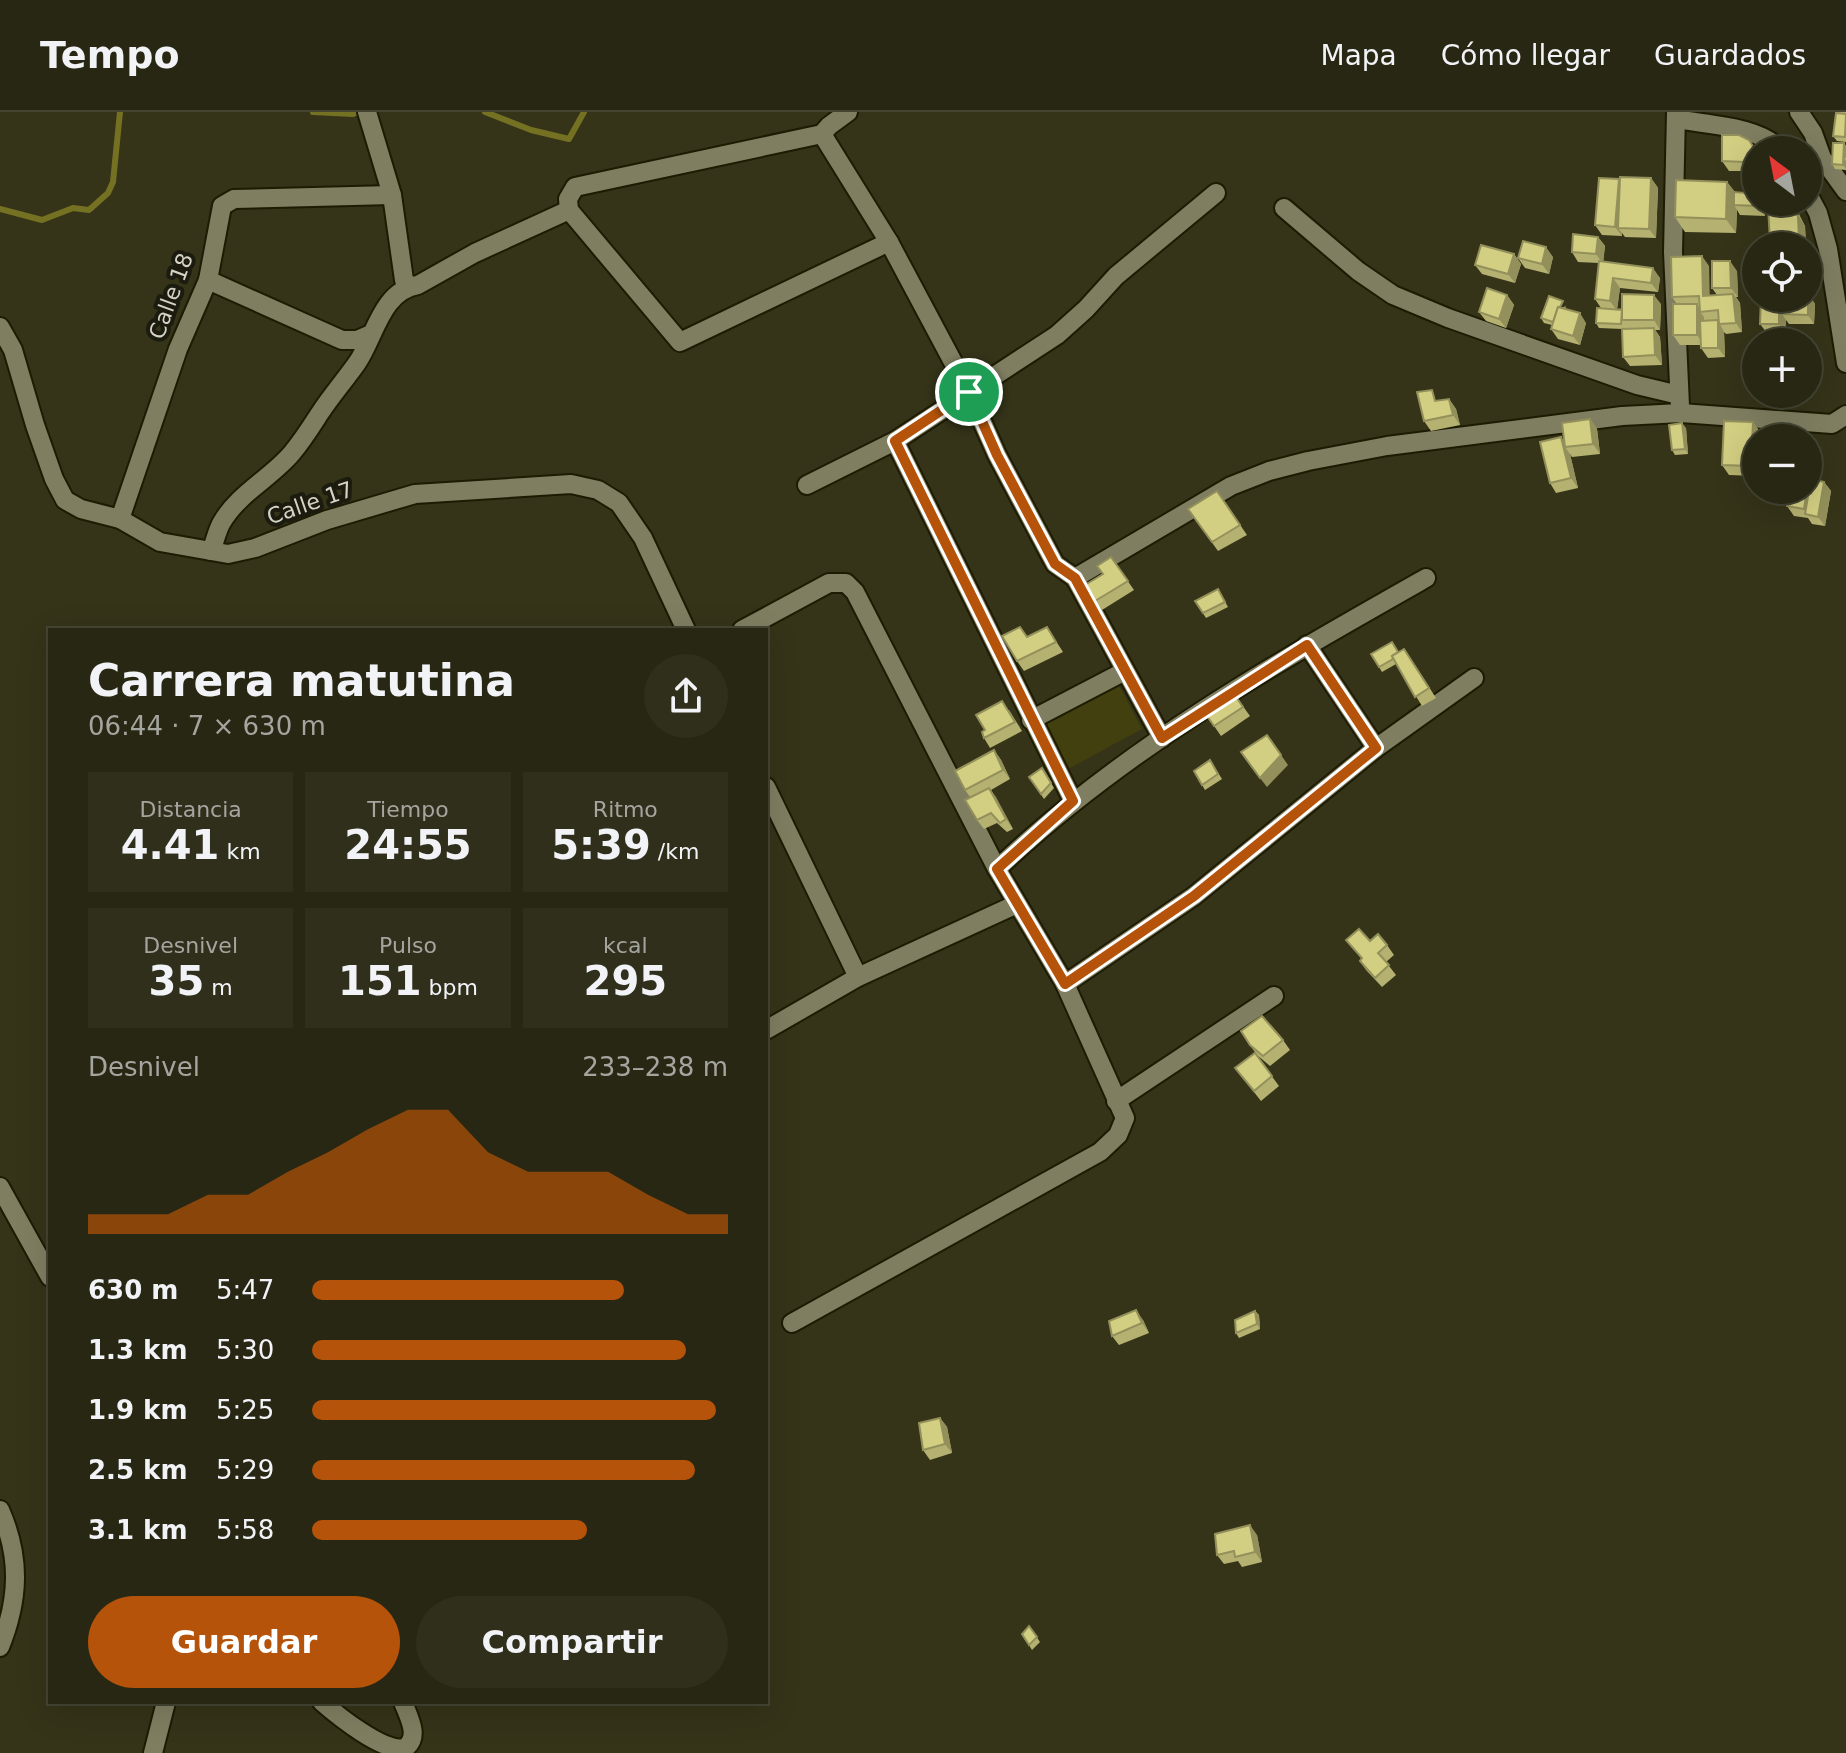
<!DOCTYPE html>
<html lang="es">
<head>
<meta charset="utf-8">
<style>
  :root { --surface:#282713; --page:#302f1c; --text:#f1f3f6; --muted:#a5a5a0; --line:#443; --accent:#b45309 }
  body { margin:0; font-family:"DejaVu Sans",sans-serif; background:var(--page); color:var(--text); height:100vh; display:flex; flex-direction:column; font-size:30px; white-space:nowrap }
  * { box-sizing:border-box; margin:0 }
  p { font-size:26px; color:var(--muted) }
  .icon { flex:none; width:44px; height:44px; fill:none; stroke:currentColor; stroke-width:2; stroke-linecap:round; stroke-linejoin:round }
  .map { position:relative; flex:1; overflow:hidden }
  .panel { position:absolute; left:48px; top:516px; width:720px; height:1076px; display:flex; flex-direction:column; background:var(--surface); border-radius:0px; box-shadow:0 8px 32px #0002,0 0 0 2px var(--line) }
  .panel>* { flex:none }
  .needle { width:52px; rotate:328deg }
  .tools { position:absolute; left:1742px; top:24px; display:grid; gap:16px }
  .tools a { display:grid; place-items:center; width:80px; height:80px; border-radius:50%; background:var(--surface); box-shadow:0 8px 32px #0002,0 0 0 2px var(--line); font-size:40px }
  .pin { position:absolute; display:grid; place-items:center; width:68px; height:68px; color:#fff; margin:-34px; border:4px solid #fff; border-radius:50%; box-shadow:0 2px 8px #0007 }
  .round { display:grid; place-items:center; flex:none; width:84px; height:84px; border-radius:42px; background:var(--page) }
  .overview { display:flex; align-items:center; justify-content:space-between; height:136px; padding:0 40px }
  h1 { font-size:44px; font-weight:600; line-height:60px }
  .metrics { display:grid; grid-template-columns:repeat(3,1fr); gap:12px; height:136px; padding:8px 40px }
  .metrics div { display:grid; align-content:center; border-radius:0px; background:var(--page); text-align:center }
  .metrics b { font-size:40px; font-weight:600 }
  .metrics small { font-size:22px; font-weight:400 }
  .metrics p { font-size:22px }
  .chart { height:224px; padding:16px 40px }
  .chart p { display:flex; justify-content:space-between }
  .chart svg { width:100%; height:144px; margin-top:8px; fill:var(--accent); opacity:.7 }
  .primary-button { display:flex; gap:16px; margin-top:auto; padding:16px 40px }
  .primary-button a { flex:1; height:92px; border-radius:48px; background:var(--accent); color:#fff; font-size:32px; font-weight:600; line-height:92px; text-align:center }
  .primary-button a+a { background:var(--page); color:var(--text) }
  ul { padding:0 40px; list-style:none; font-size:26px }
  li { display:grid; grid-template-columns:128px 96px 1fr; align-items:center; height:60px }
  li i { height:20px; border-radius:10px; background:var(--accent) }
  header { display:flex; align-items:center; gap:48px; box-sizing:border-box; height:112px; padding:0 40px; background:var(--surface); border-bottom:2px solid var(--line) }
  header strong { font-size:38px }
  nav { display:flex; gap:44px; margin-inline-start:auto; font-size:28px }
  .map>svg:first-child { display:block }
</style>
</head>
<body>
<header>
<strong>Tempo</strong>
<nav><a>Mapa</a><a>Cómo llegar</a><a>Guardados</a></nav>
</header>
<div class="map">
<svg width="1846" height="1641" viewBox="0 0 1846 1641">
  <rect width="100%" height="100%" fill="#353419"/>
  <path fill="#42400e" d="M1117,570L1142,617L1066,658L1041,611Z"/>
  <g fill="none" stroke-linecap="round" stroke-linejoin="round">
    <g stroke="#757122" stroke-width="6">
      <path d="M313,0L353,2L359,0"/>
      <path d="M485,0L531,18L569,27L584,0"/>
      <path d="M0,97L42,108L73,96L89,98L108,81L113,70L120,0"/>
      <path d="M49,739H50"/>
    </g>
    <g stroke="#1d1b02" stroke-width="22">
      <g id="minor">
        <path d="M367,0L392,83L404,168L409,174"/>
        <path d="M848,0L829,14L822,22L575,75L568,87L569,98L680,230L889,130"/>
        <path d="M1676,0L1673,140L1680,294"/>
        <path d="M1799,0L1813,21L1822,46L1846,79"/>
        <path d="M1676,7C1707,13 1760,14 1780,38"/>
        <path d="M822,22L889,130L969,280L997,343L1055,452L1075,466L1162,626"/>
        <path d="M1808,82L1818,101L1828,137L1846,251"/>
        <path d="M1284,96L1358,159L1393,183L1448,206L1637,273L1679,283"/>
        <path d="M208,168L342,228H357L371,222"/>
        <path d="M0,215L13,238L35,313L54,367L65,388L81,397L120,407L160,430L228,442L255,436L327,408L415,382L571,372L598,378L619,391L643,426L686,518"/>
        <path d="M895,329L1073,689"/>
        <path d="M807,373L895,329L1057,223L1086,197L1116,164L1216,81"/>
        <path d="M120,407L178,237L208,168L222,94L234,87L392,83"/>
        <path d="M211,439C215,430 217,418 222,410C239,381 271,366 292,341C303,328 311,315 320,301C331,284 345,268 357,251C375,225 381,179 418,173L475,141L569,98"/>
        <path d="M1075,466L1231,374L1269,359L1308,349L1387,334L1622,304L1681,301L1832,312L1846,303"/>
        <path d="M742,518L829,471H846L855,480L997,757L1065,872L1125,1006L1118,1023L1100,1040L792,1211"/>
        <path d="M1307,533L1376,636"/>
        <path d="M1031,608L1125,559"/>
        <path d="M766,675L858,865"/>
        <path d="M997,757C1123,637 1276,551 1426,466"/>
        <path d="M1065,872L1194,784L1376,636L1474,566"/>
        <path d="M766,918L858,865L1017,792"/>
        <path d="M1116,989L1274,884"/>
        <path d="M0,1075L50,1165"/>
        <path d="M0,1398C21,1445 19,1488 0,1535"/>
        <path d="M322,1590C338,1604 384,1641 405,1636C421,1625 408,1604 403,1590"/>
        <path d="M153,1641L166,1590"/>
      </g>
    </g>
    <use href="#minor" stroke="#7f7e61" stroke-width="18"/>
  </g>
  <g fill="#b5b170">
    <path d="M1835,0H1846V30L1837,29L1833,24L1837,1Z"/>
    <path d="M1844,31L1846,34V58L1835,57L1832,52Z"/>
    <path d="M1756,38V57L1752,59H1729L1722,49Z"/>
    <path d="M1651,66L1658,76L1656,126L1625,125L1622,121V124L1602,123L1595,113L1619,67L1620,69Z"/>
    <path d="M1727,70L1735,80L1756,90H1784V93L1799,102L1805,114L1806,134H1773L1770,129L1769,102L1765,98V104L1740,103L1737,98L1736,121L1685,120L1675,105Z"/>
    <path d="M1598,125L1605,134L1603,150L1660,166L1658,180L1620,176L1617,197L1661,192L1660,218H1655L1660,225L1662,253L1630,254L1623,245L1622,217L1599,216L1596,211L1601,196L1595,187L1599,151L1578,150L1572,140Z"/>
    <path d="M1514,142L1521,152L1515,171L1482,162L1475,153Z"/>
    <path d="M1553,145L1549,162L1525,156L1518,146Z"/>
    <path d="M1709,154V184L1717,183L1712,176L1737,159L1738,185H1736L1740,191L1742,220L1726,222L1724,220L1725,245L1708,246L1701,236V233H1680L1673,223L1677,192L1672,185Z"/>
    <path d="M1808,166L1813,173V189L1815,192L1814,212H1789L1786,208L1785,222L1767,221L1760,212L1808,186Z"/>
    <path d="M1507,183L1514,193L1506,216L1486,209L1479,200Z"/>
    <path d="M1566,194L1565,197L1586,211L1580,233L1558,227L1551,217L1552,213L1544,211L1541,206Z"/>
    <path d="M1449,287L1456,297L1460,313L1431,319L1424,309L1439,289Z"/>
    <path d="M1590,307L1597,317L1600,342L1572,345L1570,342L1578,376L1556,381L1550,371L1561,325L1564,330Z"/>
    <path d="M1753,310L1760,320L1759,326H1756V364L1729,363L1722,353Z"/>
    <path d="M1686,316L1688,342L1675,343L1672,338Z"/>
    <path d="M1811,370H1824L1831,379L1825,414L1812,412L1808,406L1794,404L1787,394Z"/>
    <path d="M1217,379L1247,423L1218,439L1188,397Z"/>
    <path d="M1111,445L1134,478L1102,498L1095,489L1103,462Z"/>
    <path d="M1218,477L1228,495L1206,506L1195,489Z"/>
    <path d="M1047,515L1063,540L1024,559L1017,549L1027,525Z"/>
    <path d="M1399,540L1411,547L1436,586L1422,594L1396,552L1382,560L1371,542Z"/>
    <path d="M1232,579L1250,604L1221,624L1203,598Z"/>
    <path d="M1009,598L1022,619L990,636L984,626L985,618Z"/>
    <path d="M994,638L1001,648L1010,667L991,678L1013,717L1007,720L997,711L984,717L977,708L970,685L965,678Z"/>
    <path d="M1210,648L1222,667L1205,678L1202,673Z"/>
    <path d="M1042,656L1054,676L1044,687L1029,665Z"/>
    <path d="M1346,828L1370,829L1387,833L1394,843L1386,850L1396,863L1382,875L1366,858L1360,849L1362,847Z"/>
    <path d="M1283,928L1290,938L1270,954L1257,943L1250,933Z"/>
    <path d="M1255,941L1279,974L1261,989L1235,956Z"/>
    <path d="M1255,1199L1259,1203L1260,1217L1239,1226L1236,1221Z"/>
    <path d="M1143,1208L1149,1221L1119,1233L1112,1224Z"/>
    <path d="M940,1306L947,1315L952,1341L930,1348L923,1338Z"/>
    <path d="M1257,1423L1262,1450L1242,1455L1238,1449L1224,1452L1217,1443Z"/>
    <path d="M1029,1514L1040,1530L1032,1538L1022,1522Z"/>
  </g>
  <g fill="#93905b">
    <path d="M1844,31L1846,34V46H1844L1846,49V57L1843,53Z"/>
    <path d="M1651,66L1658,76L1656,126L1649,117Z"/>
    <path d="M1619,67L1626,77L1618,116L1622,121V124L1615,115Z"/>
    <path d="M1727,70L1738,84L1734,93L1737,98L1736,121L1726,107Z"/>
    <path d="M1759,90H1766L1765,104L1758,94Z"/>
    <path d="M1792,93L1805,114L1806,134H1803L1799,128Z"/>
    <path d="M1598,125L1605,134L1603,152L1596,142Z"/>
    <path d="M1546,135L1553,145L1549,162L1542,152Z"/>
    <path d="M1514,142L1521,152L1515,171L1508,162Z"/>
    <path d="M1702,144L1709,154L1710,194L1703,184Z"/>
    <path d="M1730,149L1737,159L1738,185L1731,176Z"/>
    <path d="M1653,156L1660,166L1658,180L1651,171Z"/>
    <path d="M1613,166L1620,176L1617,199L1610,189Z"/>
    <path d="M1808,166L1813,173V189L1815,192L1814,212L1808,203Z"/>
    <path d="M1733,182L1740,191L1742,220L1736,211Z"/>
    <path d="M1507,183L1514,193L1506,216L1499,207Z"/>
    <path d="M1654,183L1661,192L1660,218L1654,208Z"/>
    <path d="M1779,186H1783L1782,202L1786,208L1785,222L1779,212Z"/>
    <path d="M1697,192L1702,200H1700L1704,205V233L1697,223Z"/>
    <path d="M1580,201L1586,211L1580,233L1573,224Z"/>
    <path d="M1718,208L1724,220L1725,245L1718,236Z"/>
    <path d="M1654,216L1660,225L1662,253L1655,243Z"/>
    <path d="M1449,287L1456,297L1460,313L1453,303Z"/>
    <path d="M1590,307L1597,317L1600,342L1593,332Z"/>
    <path d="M1753,310L1760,320L1759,326H1756V362L1751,354Z"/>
    <path d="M1682,311L1686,316L1688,342L1685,337Z"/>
    <path d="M1561,325L1568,335H1565L1570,342L1578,376L1571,366Z"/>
    <path d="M1809,368L1816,377L1808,403L1804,397Z"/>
    <path d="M1824,370L1831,379L1825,414L1818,405Z"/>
    <path d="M994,638L1001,648L1010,667L1003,658Z"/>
    <path d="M1281,643L1288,653L1267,675L1260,666Z"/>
    <path d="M989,676L996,685L1013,717L1006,707Z"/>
    <path d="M1136,1198L1143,1208L1149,1221L1142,1211Z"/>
    <path d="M1255,1199L1259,1203L1260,1217L1257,1212Z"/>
    <path d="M940,1306L947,1315L952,1341L945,1332Z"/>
    <path d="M1250,1413L1257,1423L1262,1450L1255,1440Z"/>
  </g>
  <g fill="#d2ce82" stroke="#93905b" stroke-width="2">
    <path d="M1836,1L1846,2L1845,25L1833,24Z"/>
    <path d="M1722,23H1739L1749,28L1756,39V43L1745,50L1722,49Z"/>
    <path d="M1833,31H1844L1843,53L1832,52Z"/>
    <path d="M1620,65L1651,66L1649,117L1618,116Z"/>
    <path d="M1599,66L1619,67L1615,115L1595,113Z"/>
    <path d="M1676,68L1727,70L1726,107L1675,105Z"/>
    <path d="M1745,69H1756V90H1759L1758,94L1734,93V80L1745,81Z"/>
    <path d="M1765,90H1780V93L1768,94V97H1764Z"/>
    <path d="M1792,93L1798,104L1799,128L1770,129L1768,94Z"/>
    <path d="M1573,122L1598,125L1596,142L1572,140Z"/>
    <path d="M1523,129L1546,135L1542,152L1518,146Z"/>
    <path d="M1481,133L1514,142L1508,162L1475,153Z"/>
    <path d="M1702,144L1703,184L1733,182L1736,211L1719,212L1718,198L1700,200L1699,184L1672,185L1671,145Z"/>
    <path d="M1599,149L1653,156L1651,171L1613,166L1610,189L1595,187Z"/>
    <path d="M1712,149H1730L1731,176H1712Z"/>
    <path d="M1487,176L1507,183L1499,207L1479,200Z"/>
    <path d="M1622,182L1654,183V208H1622Z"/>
    <path d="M1549,184L1563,189L1560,195H1558L1553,210L1541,206Z"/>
    <path d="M1761,186H1779V212H1760Z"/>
    <path d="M1782,186H1808V203L1782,202Z"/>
    <rect x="1673" y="192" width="24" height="31"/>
    <path d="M1558,195L1580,201L1573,224L1551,217Z"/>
    <path d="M1597,196L1622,198L1621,212L1596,211Z"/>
    <path d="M1718,208V236H1701L1700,209Z"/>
    <path d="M1654,216L1655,243L1623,245L1622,217Z"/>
    <path d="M1432,278L1435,289L1449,287L1453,303L1424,309L1417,280Z"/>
    <path d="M1590,307L1593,332L1565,335L1562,311Z"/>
    <path d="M1724,309L1753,310L1751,354L1722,353Z"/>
    <path d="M1682,311L1685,337L1672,338L1669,313Z"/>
    <path d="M1561,325L1571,366L1550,371L1540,330Z"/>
    <path d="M1811,367L1824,370L1818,405L1805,402Z"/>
    <path d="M1790,378H1807L1804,397L1787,394Z"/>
    <path d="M1217,379L1240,413L1212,430L1188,397Z"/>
    <path d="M1111,445L1128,469L1095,489L1085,473L1103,462L1097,454Z"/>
    <path d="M1218,477L1225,490L1203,501L1195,489Z"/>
    <path d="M1020,515L1027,525L1047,515L1056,530L1017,549L1002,524Z"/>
    <path d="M1392,530L1398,540L1392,544L1393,547L1379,555L1371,542Z"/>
    <path d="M1404,537L1429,576L1415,585L1392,544Z"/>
    <path d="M1232,579L1243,595L1214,614L1203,598Z"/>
    <path d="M1002,589L1015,610L984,626L982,620L985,618L976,603Z"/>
    <path d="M1267,623L1281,643L1260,666L1241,640Z"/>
    <path d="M994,638L1003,658L965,678L955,659Z"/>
    <path d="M1210,648L1218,662L1202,673L1194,659Z"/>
    <path d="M1042,656L1051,671L1041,682L1029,665Z"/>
    <path d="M989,676L1006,707L1000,711L991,701L977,708L965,688Z"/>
    <path d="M1359,817L1370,829L1378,822L1387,833L1378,841L1389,853L1375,866L1360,849L1362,846L1346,828Z"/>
    <path d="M1262,904L1283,928L1263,944L1250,933L1241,919Z"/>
    <path d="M1255,941L1272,964L1254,979L1235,956Z"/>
    <path d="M1136,1198L1142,1211L1112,1224L1109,1209Z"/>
    <path d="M1255,1199L1257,1212L1236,1221L1235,1208Z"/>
    <path d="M940,1306L945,1332L923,1338L919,1311Z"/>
    <path d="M1250,1413L1255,1440L1235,1445L1234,1439L1217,1443L1215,1422Z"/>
    <path d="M1029,1514L1037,1525L1029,1533L1022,1522Z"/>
  </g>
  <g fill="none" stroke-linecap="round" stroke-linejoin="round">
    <g stroke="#fff" stroke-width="16">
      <path id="route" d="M969,280L997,343L1055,452L1075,466L1162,626L1307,533L1376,636L1194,784L1065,872L997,757L1073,689L895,329Z"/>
    </g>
    <use href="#route" stroke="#b45309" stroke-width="10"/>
  </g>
  <g text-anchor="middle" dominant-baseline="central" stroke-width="8" stroke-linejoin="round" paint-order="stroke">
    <g font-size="22" fill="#d4d3c4" stroke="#1b1b0f">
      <text transform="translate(171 184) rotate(-70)">Calle 18</text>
      <text transform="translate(310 391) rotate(-19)">Calle 17</text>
    </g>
  </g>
</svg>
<div class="tools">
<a><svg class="needle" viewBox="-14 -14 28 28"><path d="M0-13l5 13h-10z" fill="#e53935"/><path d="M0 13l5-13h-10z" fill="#a5a5a0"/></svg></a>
<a><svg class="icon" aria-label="locate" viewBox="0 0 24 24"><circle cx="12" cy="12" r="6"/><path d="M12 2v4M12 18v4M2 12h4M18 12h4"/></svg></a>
<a>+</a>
<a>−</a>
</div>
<div class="pin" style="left:969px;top:280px;background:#1e9e55"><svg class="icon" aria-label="arrive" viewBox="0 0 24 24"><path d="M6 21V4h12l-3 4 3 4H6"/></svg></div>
<section class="panel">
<div class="overview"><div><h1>Carrera matutina</h1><p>06:44 · 7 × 630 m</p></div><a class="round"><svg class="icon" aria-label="share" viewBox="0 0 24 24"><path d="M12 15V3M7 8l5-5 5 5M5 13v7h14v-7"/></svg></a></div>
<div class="metrics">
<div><p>Distancia</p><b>4.41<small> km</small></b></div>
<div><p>Tiempo</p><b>24:55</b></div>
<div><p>Ritmo</p><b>5:39<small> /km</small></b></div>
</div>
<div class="metrics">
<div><p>Desnivel</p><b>35<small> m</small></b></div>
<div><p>Pulso</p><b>151<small> bpm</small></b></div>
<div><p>kcal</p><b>295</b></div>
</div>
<div class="chart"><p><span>Desnivel</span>233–238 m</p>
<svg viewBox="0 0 160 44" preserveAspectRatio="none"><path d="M0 44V38L10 38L20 38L30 32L40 32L50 25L60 19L70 12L80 6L90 6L100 19L110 25L120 25L130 25L140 32L150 38L160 38V44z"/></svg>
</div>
<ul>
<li><b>630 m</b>5:47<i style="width:75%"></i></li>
<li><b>1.3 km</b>5:30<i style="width:90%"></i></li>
<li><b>1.9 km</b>5:25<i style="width:97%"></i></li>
<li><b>2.5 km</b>5:29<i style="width:92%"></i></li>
<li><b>3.1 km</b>5:58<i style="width:66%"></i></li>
</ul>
<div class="primary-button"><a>Guardar</a><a>Compartir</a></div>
</section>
</div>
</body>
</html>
